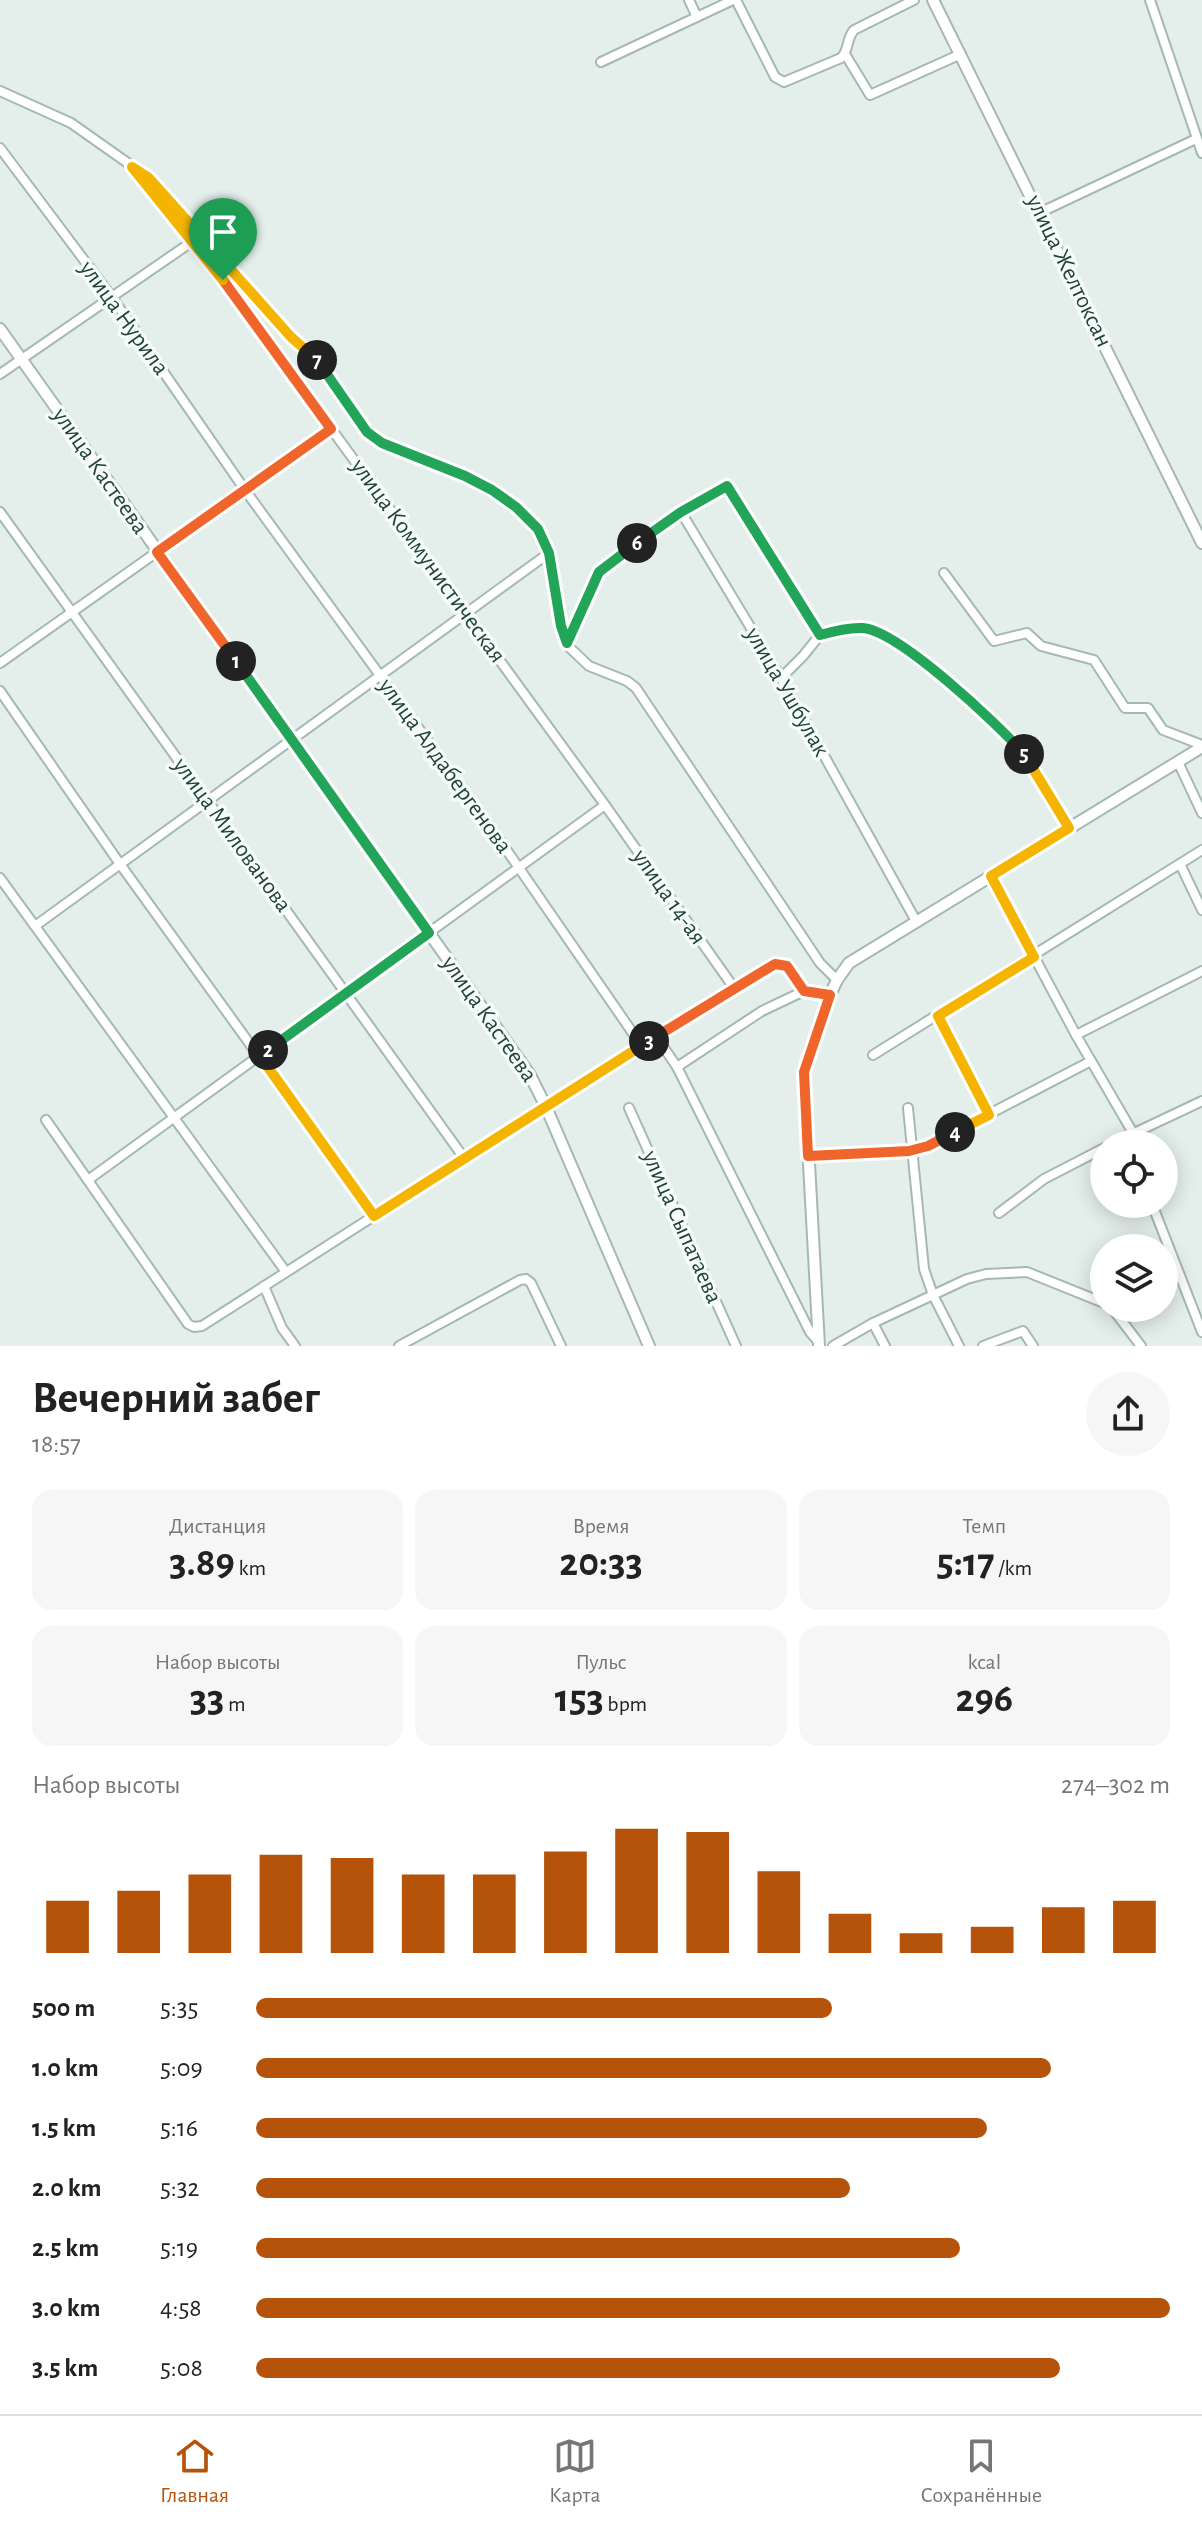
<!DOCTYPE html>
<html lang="ru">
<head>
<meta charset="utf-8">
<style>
  :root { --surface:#fff; --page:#f6f6f6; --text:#222; --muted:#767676; --line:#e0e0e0; --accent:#b45309 }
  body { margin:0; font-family:"Alegreya Sans",sans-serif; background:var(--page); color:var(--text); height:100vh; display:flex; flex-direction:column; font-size:30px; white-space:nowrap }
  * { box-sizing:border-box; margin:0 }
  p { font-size:26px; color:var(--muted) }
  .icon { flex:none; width:44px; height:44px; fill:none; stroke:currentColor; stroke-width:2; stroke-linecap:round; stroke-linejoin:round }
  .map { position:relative; height:1346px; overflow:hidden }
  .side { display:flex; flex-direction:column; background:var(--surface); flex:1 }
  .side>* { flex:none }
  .controls { position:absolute; left:1090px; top:1130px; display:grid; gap:16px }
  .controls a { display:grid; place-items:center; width:88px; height:88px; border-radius:50%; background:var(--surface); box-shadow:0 4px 20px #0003; font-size:40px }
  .pin { position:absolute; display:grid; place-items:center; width:68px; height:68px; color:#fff; margin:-82px -34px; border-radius:50% 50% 50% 0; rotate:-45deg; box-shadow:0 0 8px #0007 }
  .pin .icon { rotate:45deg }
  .km { position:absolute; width:40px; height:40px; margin:-20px; border-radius:50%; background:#222; color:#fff; font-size:22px; line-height:40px; text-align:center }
  .round { display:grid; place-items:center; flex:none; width:84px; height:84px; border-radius:42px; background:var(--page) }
  .headline { display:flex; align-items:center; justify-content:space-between; height:136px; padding:0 32px }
  h1 { font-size:44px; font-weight:700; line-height:60px }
  .metrics { display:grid; grid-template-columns:repeat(3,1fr); gap:12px; height:136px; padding:8px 32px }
  .metrics div { display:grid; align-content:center; border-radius:20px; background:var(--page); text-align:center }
  .metrics b { font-size:40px; font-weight:700 }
  .metrics small { font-size:22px; font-weight:400 }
  .metrics p { font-size:22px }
  .chart { height:224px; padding:16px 32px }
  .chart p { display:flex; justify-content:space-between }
  .chart svg { width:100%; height:144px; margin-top:8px; stroke:var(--accent); stroke-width:6 }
  ul { padding:0 32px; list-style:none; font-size:26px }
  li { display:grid; grid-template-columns:128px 96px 1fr; align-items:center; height:60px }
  li i { height:20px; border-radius:10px; background:var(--accent) }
  .tab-bar { display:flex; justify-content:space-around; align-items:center; height:112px; border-top:2px solid var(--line); background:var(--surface); font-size:22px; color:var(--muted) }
  .tab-bar a { display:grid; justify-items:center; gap:4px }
  .tab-bar .current { color:var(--accent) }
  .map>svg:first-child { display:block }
</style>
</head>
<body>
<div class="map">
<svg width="1202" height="1346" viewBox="0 0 1202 1346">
  <rect width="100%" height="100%" fill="#e4efeb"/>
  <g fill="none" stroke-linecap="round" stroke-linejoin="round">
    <g stroke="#a6b8b3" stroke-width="12">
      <g id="minor">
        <path d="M689,0L697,17"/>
        <path d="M736,0L775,77L784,82L841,58C849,51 846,39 854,30L914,0"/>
        <path d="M1150,0L1202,153"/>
        <path d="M845,54L870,95L961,54"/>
        <path d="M601,62L733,0"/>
        <path d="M0,91L71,123L149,178L291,337L324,368L352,414L367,432L382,443L465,476L516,507L545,540L549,553L561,626L570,648L589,666L627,681L636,688L820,963L837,980"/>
        <path d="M0,148L111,296L245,490L497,836L641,1045"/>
        <path d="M139,175L223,280L605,805L734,988"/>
        <path d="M1039,213L1196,139"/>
        <path d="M0,374L193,241"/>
        <path d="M0,512L464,1158"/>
        <path d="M944,573L994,641L1027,633L1041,646L1094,660L1125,708H1148L1163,730L1202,745"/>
        <path d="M567,643L599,572L681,512"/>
        <path d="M0,663L331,429"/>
        <path d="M781,678L803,656L820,635"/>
        <path d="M0,691L120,864L374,1216"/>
        <path d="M1178,762L1202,813"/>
        <path d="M1180,864L1202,910"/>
        <path d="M991,876L1076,1035L1133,1133L1140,1137L1144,1144"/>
        <path d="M0,878L286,1272"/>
        <path d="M916,921L781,678L681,512L727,486L820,635L844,629L866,628L894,642L958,690L1002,729L1030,762L1069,828"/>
        <path d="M35,926L549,553"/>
        <path d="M938,1016L989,1115"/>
        <path d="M1076,1035L1202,971"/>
        <path d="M656,1036L677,1067L810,1332L817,1340"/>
        <path d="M873,1055L1202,850"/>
        <path d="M677,1067L762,1011L804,991L830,995"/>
        <path d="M629,1108L736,1346"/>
        <path d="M908,1108L924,1269L933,1295L959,1346"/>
        <path d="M46,1120L188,1324L194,1327L202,1326L641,1045L775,964L787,966L804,991"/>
        <path d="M1111,1144L1202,1101"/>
        <path d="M808,1156L909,1151L928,1146L1091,1061"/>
        <path d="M88,1180L605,805"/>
        <path d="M1152,1204L1202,1332"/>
        <path d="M999,1213L1044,1179L1104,1148"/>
        <path d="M264,1286L282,1328L295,1346"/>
        <path d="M1112,1308L1141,1346"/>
        <path d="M873,1323L885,1346"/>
        <path d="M399,1346L520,1280L526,1279L531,1283L561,1346"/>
        <path d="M833,1346L873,1323L967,1279L986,1274L1027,1272L1104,1303"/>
        <path d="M983,1346L1023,1331L1033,1346"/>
      </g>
    </g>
    <g stroke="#a6b8b3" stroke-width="14">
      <g id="tertiary">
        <path d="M933,0L1202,543"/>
        <path d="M0,329L530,1075L546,1107L649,1346"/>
        <path d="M819,1346L804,1072L830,995L837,980L849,963L1202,747"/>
      </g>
    </g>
    <use href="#minor" stroke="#fff" stroke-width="8"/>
    <use href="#tertiary" stroke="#fff" stroke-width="10"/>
  </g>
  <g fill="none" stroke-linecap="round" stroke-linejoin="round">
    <g stroke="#fff" stroke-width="16">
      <path id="split-1" d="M223,280L331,429L157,552L236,661"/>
    </g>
    <g stroke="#fff" stroke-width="16">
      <path id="split-2" d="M236,661L429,933L268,1050"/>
    </g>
    <g stroke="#fff" stroke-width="16">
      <path id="split-3" d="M268,1050L260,1056L374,1216L649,1041"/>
    </g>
    <g stroke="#fff" stroke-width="16">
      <path id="split-4" d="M649,1041L775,964L787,966L804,991L830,995L804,1072L808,1156L909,1151L928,1146L955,1132"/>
    </g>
    <g stroke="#fff" stroke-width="16">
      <path id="split-5" d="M955,1132L989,1115L938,1016L1034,957L991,876L1069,828L1024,754"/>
    </g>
    <g stroke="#fff" stroke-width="16">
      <path id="split-6" d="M637,543L681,512L727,486L820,635C834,631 849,627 863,628C899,631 999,725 1024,754"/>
    </g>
    <g stroke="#fff" stroke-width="16">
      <path id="split-7" d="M317,360L367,432L382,443L465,476L492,490L516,507L538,529L549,553L561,626L567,643L599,572L637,543"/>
    </g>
    <g stroke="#fff" stroke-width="16">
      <path id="split-8" d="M223,280L132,167L149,178L291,337L317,360"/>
    </g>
    <use href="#split-1" stroke="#f0652b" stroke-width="10"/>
    <use href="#split-2" stroke="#22a559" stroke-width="10"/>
    <use href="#split-3" stroke="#f5b400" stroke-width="10"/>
    <use href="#split-4" stroke="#f0652b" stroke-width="10"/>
    <use href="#split-5" stroke="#f5b400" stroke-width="10"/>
    <use href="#split-6" stroke="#22a559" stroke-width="10"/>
    <use href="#split-7" stroke="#22a559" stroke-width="10"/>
    <use href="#split-8" stroke="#f5b400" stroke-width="10"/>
  </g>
  <g text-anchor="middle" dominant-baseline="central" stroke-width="7" stroke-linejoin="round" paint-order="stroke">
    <g font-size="24" fill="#21433b" stroke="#f5fbf8">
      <text transform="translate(1069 271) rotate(64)">улица Желтоксан</text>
      <text transform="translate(124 318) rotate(54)">улица Нурила</text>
      <text transform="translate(100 471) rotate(55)">улица Кастеева</text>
      <text transform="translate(428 561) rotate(54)">улица Коммунистическая</text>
      <text transform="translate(787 692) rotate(60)">улица Ушбулак</text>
      <text transform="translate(445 766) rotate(54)">улица Алдабергенова</text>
      <text transform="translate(232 835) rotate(54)">улица Милованова</text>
      <text transform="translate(669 897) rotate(55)">улица 14-ая</text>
      <text transform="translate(489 1019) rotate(55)">улица Кастеева</text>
      <text transform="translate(682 1227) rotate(66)">улица Сыпатаева</text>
    </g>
  </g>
</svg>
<div class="controls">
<a><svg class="icon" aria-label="locate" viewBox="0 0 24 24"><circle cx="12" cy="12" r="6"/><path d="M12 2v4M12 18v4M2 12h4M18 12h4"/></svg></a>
<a><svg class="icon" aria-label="layers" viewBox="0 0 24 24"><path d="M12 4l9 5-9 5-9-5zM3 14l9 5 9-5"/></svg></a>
</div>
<div class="pin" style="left:223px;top:280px;background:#1e9e55"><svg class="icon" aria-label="arrive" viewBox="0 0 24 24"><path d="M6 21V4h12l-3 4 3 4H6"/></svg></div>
<b class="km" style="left:236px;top:661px">1</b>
<b class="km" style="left:268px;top:1050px">2</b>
<b class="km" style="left:649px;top:1041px">3</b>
<b class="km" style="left:955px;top:1132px">4</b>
<b class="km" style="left:1024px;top:754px">5</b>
<b class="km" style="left:637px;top:543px">6</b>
<b class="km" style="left:317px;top:360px">7</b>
</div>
<section class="side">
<div class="headline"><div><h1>Вечерний забег</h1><p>18:57</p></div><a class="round"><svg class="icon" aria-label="share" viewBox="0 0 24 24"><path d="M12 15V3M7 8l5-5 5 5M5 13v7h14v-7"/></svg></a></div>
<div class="metrics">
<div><p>Дистанция</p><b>3.89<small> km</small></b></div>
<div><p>Время</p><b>20:33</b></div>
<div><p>Темп</p><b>5:17<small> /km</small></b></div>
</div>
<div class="metrics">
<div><p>Набор высоты</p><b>33<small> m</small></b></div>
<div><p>Пульс</p><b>153<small> bpm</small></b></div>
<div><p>kcal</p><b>296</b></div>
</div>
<div class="chart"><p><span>Набор высоты</span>274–302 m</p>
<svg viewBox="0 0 160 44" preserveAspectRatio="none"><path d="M5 44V28M15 44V25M25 44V20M35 44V14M45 44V15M55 44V20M65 44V20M75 44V13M85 44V6M95 44V7M105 44V19M115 44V32M125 44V38M135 44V36M145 44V30M155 44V28"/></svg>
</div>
<ul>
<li><b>500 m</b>5:35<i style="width:63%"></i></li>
<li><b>1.0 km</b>5:09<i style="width:87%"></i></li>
<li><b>1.5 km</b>5:16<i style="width:80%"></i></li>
<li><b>2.0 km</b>5:32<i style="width:65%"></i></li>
<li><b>2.5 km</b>5:19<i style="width:77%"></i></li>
<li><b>3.0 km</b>4:58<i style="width:100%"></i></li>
<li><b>3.5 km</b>5:08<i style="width:88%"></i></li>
</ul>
</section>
<nav class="tab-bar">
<a class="current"><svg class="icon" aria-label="home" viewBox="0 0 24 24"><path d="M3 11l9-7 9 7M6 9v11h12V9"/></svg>Главная</a>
<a><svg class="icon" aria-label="map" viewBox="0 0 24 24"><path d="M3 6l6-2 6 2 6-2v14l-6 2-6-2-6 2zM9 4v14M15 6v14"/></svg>Карта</a>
<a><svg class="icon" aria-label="saved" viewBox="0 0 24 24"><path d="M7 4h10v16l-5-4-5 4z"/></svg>Сохранённые</a>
</nav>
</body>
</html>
